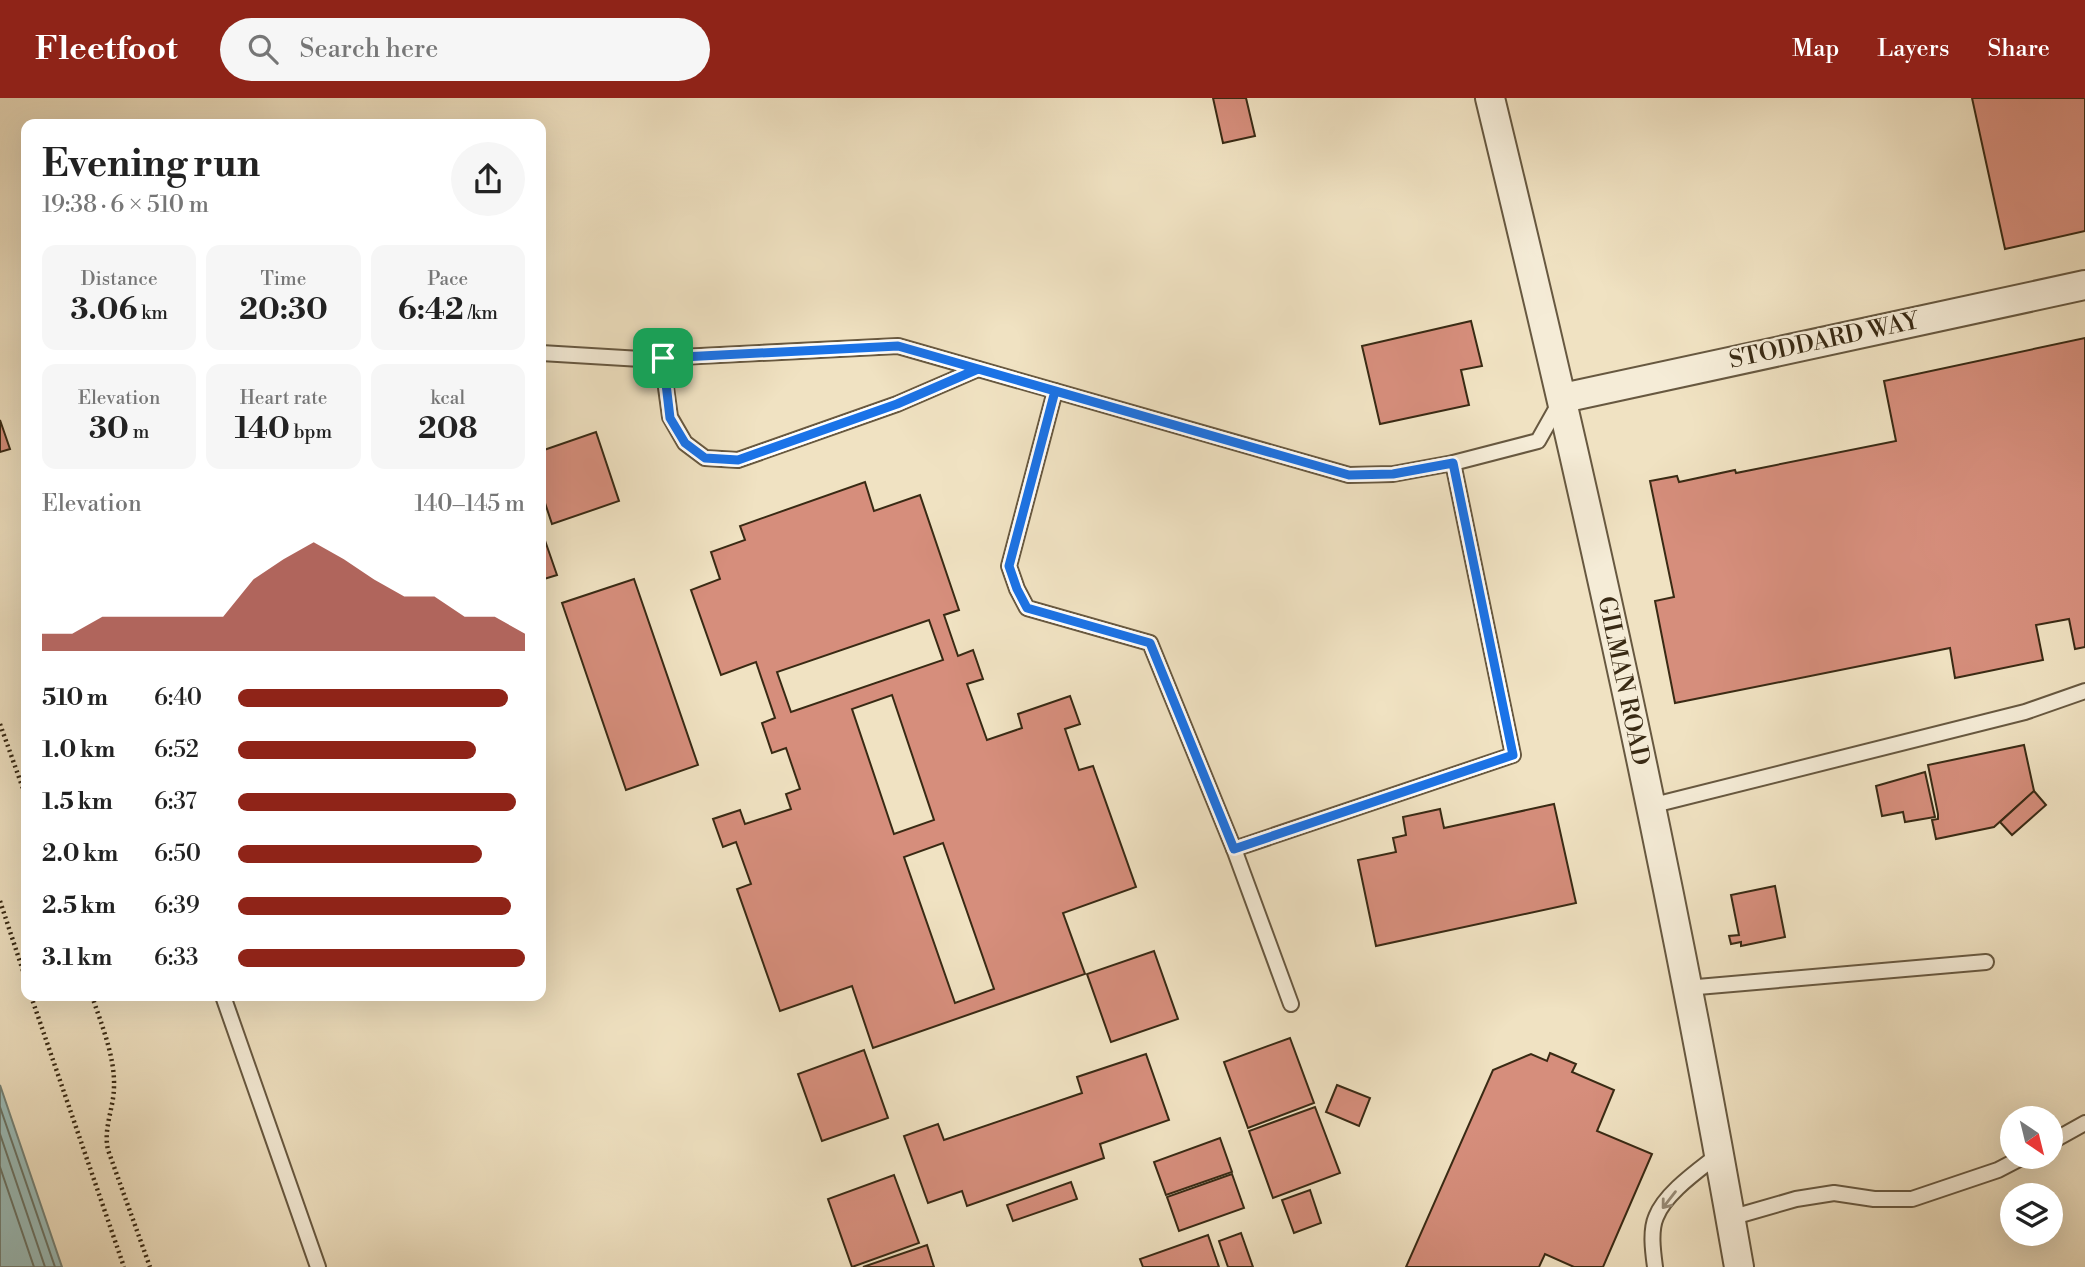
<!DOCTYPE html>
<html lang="en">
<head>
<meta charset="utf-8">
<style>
  :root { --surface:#fff; --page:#f6f6f6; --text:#222; --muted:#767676; --accent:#8f2418 }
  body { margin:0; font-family:"Libre Bodoni",serif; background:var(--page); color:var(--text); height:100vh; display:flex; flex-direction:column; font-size:26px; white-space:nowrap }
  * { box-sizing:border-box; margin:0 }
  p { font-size:23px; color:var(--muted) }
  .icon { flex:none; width:38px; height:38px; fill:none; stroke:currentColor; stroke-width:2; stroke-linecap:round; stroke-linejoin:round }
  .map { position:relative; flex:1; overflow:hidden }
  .drawer { position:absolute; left:21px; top:21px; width:525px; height:882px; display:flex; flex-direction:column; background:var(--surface); border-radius:14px; box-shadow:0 7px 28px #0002 }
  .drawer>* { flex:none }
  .needle { width:46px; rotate:145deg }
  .controls { position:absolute; left:2000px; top:1008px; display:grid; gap:14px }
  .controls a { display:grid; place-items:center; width:63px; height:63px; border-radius:50%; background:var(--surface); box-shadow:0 7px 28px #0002; font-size:35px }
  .pin { position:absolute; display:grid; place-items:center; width:60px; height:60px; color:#fff; margin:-30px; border-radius:14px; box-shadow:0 4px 10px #0006 }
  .round { display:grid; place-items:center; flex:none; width:74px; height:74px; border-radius:37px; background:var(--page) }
  .head { display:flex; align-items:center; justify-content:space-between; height:119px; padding:0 21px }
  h1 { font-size:38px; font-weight:700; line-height:52px }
  .metrics { display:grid; grid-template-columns:repeat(3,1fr); gap:10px; height:119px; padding:7px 21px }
  .metrics div { display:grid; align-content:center; border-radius:14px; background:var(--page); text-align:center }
  .metrics b { font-size:30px; font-weight:700 }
  .metrics small { font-size:19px; font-weight:400 }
  .metrics p { font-size:19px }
  .chart { height:196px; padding:14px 21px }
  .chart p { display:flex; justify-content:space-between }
  .chart svg { width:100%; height:126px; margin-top:7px; fill:var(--accent); opacity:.7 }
  ul { padding:0 21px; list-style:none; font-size:23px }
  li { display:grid; grid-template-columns:112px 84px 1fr; align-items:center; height:52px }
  li i { height:18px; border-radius:9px; background:var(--accent) }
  header { display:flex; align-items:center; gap:42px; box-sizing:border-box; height:98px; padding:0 35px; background:var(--accent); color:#fff }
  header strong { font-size:33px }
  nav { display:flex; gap:38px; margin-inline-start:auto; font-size:24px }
  .search { width:490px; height:63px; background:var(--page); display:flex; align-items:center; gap:18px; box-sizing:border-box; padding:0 24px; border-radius:38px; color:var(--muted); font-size:26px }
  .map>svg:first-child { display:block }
</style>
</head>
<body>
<header>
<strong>Fleetfoot</strong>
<div class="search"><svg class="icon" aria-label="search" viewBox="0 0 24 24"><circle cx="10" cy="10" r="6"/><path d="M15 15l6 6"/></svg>Search here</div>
<nav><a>Map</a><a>Layers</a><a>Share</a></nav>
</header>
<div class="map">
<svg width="2085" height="1169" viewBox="0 0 2085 1169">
  <rect width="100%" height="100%" fill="#f0e2c2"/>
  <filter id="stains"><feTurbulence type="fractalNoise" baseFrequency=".00286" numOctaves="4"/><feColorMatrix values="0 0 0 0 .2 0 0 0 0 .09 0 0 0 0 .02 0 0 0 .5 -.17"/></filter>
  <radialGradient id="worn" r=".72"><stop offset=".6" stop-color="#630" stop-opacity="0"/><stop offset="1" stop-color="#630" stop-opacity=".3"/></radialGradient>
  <path fill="#9bbdb9" stroke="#748277" stroke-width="2" d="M0,987L62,1169H0Z"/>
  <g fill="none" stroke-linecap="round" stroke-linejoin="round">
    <g stroke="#6a7466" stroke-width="2">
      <path d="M0,1009L55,1169"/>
      <path d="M0,1036L45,1169"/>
      <path d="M0,1069L34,1169"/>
    </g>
  </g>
  <g fill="#d68e7c" stroke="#392a14" stroke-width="2" fill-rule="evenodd">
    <path d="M1213,0H1246L1255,38L1223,45Z"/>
    <path d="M1972,0H2085V133L2005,151Z"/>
    <path d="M1471,223L1482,268L1461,272L1469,307L1380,326L1362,248Z"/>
    <path d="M2085,240V549L2075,551L2069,521L2036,527L2043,562L1955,580L1950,550L1675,605L1655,503L1674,499L1650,383L1677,378L1679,384L1735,372L1736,375L1896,343L1884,283Z"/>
    <path d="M0,322L10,351L0,354Z"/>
    <path d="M596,334L619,403L552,426L541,393V353Z"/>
    <path d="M865,384L874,413L920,397L959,512L944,517L958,558L973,552L983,581L967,586L987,642L1022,630L1018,616L1070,598L1080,626L1065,631L1079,672L1093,668L1136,789L1063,815L1085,876L873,950L852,888L780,913L737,791L751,786L736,744L723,749L713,721L740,712L745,726L791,711L786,696L800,691L786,650L772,655L762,625L775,620L756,564L721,577L691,492L720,481L711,454L745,442L740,428ZM929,522L943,562L791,614L777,574ZM892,597L934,722L894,736L852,611ZM943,745L994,891L955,905L904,759Z"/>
    <path d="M541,431L557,477L541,482Z"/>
    <path d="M634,481L698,667L626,692L562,505Z"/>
    <path d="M2024,647L2034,693L1994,729L1936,741L1932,722L1938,721V716L1928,667Z"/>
    <path d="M1925,674L1935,719L1905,724L1903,714L1882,718L1876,688Z"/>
    <path d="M2034,693L2046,707L2012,737L2000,724Z"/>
    <path d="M1554,706L1576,805L1376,848L1358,762L1396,754L1393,740L1406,737L1403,719L1440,711L1444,730Z"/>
    <path d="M1775,788L1785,839L1741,848V844L1731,846L1729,838L1739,837L1731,797Z"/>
    <path d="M1154,853L1178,921L1111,944L1087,876Z"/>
    <path d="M1290,940L1314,1005L1248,1030L1224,964Z"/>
    <path d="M864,952L888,1020L822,1043L798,976Z"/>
    <path d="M1550,955L1576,966L1572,974L1614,992L1597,1033L1652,1056L1603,1169H1574L1545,1156L1539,1169H1406L1493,972L1531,956L1547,963Z"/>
    <path d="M1146,956L1169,1022L1100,1046L1104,1060L967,1108L962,1093L928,1105L904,1038L938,1026L944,1042L1082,995L1077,979Z"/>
    <path d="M1337,987L1370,1000L1359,1028L1326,1014Z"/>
    <path d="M1315,1009L1340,1075L1273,1100L1249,1033Z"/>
    <path d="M1220,1040L1232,1074L1166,1097L1154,1064Z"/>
    <path d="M1232,1076L1244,1110L1179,1133L1167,1099Z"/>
    <path d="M894,1077L919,1145L852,1169L828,1101Z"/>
    <path d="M1071,1084L1077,1101L1013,1123L1007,1107Z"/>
    <path d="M1310,1092L1321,1125L1294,1135L1282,1102Z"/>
    <path d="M1241,1135L1253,1169H1228L1219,1143Z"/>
    <path d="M1208,1137L1219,1169H1143L1140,1161Z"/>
    <path d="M927,1147L934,1169H863Z"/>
  </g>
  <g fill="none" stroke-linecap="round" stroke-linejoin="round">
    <g stroke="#675840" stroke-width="18">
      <g id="lane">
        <path d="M541,255L641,261L898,248L1349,377L1393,376L1453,365L1538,343L1560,304"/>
        <path d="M662,260L670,319L685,345L705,360L738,362L897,306L978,271"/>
        <path d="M1055,293L1009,468L1017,491L1027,510L1150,545L1234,751"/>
        <path d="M1650,708L2025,614L2085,593"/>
        <path d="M1686,890L1986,864"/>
        <path d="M223,898L318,1169"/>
        <path d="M1291,906L1234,751L1513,657L1453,365"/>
        <path d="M2051,1044L2085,1025"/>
        <path d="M1730,1120L1796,1101L1834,1095L1874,1101H1912L1998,1072L2023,1059"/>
        <path d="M1655,1169C1653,1154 1650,1133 1656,1119C1665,1095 1699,1072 1719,1056"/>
      </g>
    </g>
    <g stroke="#675840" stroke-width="32">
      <g id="street">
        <path d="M1490,0C1584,387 1671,776 1739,1169"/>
        <path d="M1563,300L2085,187"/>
      </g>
    </g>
    <g stroke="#392a14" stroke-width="4.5" stroke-dasharray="2 3.5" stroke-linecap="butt">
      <path d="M0,626L26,699"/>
      <path d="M0,803L26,882"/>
      <path d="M31,898L124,1169"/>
      <path d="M92,898C101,925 115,959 114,988C114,1010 103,1030 108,1052L150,1169"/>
    </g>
    <use href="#lane" stroke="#f5ecd7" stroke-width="14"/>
    <use href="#street" stroke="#f5ecd7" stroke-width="28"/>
  </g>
  <defs><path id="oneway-shaft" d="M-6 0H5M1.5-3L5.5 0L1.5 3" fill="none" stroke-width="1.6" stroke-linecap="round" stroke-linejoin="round" transform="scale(1.75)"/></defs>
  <use stroke="#978b76" href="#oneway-shaft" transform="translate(1669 1102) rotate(128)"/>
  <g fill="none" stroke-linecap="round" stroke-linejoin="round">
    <g stroke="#fff" stroke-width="14">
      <path id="route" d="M663,260L670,320L685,345L705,360L738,362L897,306L978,271L1055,293L1009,468L1017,491L1027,510L1150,545L1234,751L1513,657L1453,365L1393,376L1349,377L898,248L663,260"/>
    </g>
    <use href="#route" stroke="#1a73e8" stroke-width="9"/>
  </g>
  <g text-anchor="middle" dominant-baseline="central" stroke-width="5" stroke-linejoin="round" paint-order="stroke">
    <g font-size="24" fill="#392a14" stroke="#f5ecd7">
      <text transform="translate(1824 243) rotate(-12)">STODDARD WAY</text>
      <text transform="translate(1623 583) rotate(78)">GILMAN ROAD</text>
    </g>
  </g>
  <rect width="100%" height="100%" filter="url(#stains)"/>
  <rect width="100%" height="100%" fill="url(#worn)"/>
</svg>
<div class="controls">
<a><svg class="needle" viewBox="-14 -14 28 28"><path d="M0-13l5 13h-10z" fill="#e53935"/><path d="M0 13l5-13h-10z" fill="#767676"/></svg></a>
<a><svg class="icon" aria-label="layers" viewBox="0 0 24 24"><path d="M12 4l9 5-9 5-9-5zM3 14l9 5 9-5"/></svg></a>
</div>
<div class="pin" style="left:663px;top:260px;background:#1e9e55"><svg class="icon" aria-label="arrive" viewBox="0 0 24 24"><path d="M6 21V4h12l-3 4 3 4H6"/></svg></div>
<section class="drawer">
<div class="head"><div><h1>Evening run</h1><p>19:38 · 6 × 510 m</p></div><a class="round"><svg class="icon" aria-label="share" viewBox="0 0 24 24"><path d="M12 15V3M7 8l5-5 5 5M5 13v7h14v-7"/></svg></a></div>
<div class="metrics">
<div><p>Distance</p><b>3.06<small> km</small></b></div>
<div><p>Time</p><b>20:30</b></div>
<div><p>Pace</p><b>6:42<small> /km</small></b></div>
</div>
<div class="metrics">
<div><p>Elevation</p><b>30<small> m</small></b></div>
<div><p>Heart rate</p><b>140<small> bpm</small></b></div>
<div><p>kcal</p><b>208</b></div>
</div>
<div class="chart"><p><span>Elevation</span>140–145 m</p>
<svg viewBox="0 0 160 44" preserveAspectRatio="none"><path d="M0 44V38L10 38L20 32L30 32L40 32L50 32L60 32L70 19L80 12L90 6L100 12L110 19L120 25L130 25L140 32L150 32L160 38V44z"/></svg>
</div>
<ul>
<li><b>510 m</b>6:40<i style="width:94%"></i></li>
<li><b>1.0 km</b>6:52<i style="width:83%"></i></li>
<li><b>1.5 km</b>6:37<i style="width:97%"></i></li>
<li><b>2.0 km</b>6:50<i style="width:85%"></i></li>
<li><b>2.5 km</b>6:39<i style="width:95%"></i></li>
<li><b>3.1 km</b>6:33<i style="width:100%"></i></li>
</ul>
</section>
</div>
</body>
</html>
